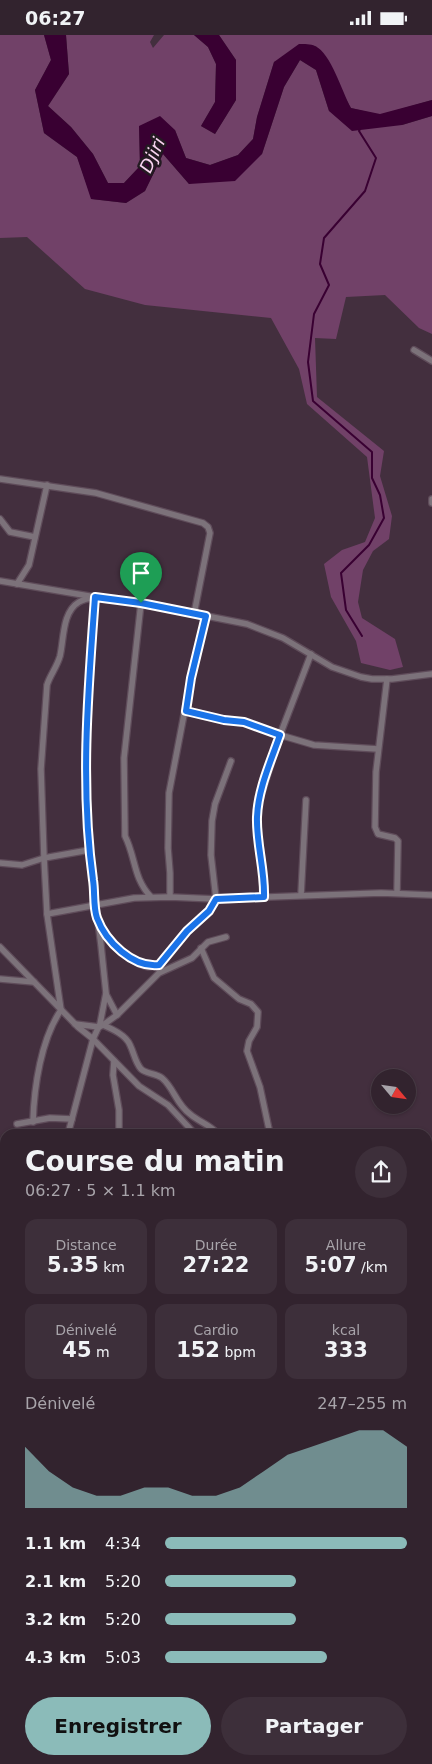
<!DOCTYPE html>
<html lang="fr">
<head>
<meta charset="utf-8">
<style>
  :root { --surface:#32232e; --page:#3d2f3a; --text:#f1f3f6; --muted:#a8a4aa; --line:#4d404a; --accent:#8bbbb9 }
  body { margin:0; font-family:"DejaVu Sans",sans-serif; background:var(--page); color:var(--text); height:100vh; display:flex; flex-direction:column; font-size:19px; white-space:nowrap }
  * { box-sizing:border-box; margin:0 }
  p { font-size:16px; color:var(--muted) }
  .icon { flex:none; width:28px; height:28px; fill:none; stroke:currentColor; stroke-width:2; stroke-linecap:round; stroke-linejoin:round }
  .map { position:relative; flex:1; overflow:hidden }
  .details { position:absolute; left:0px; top:1094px; width:432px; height:636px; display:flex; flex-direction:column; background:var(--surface); border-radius:15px 15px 0 0; box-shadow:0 1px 4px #0004,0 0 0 1px var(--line) }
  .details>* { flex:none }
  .needle { width:32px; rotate:119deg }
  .buttons { position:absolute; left:371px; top:1034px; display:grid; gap:10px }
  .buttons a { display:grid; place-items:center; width:45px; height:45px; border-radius:50%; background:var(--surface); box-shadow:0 1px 4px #0004,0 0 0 1px var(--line); font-size:25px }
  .pin { position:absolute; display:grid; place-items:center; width:42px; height:42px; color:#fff; margin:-51px -21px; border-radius:50% 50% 50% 0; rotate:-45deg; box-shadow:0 0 5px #0007 }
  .pin .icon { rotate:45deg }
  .round { display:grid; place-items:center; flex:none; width:52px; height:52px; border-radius:26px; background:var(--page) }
  .summary { display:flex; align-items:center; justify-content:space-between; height:85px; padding:0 25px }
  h1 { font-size:28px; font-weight:800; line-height:38px }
  .metrics { display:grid; grid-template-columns:repeat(3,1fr); gap:8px; height:85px; padding:5px 25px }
  .metrics div { display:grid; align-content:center; border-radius:12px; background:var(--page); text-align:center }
  .metrics b { font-size:21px; font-weight:800 }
  .metrics small { font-size:14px; font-weight:400 }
  .metrics p { font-size:14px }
  .chart { height:140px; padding:10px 25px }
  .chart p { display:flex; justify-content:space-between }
  .chart svg { width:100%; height:90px; margin-top:5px; fill:var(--accent); opacity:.7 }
  .button { display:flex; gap:10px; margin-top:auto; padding:10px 25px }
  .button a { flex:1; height:58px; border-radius:30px; background:var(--accent); color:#111; font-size:20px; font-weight:800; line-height:58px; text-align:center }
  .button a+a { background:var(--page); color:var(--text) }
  ul { padding:0 25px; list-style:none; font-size:16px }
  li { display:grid; grid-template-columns:80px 60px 1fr; align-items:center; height:38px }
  li i { height:12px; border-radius:6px; background:var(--accent) }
  .status { display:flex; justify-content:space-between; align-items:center; height:35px; padding:0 25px; background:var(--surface); direction:ltr }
  .status svg { height:14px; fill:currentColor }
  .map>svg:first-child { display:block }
</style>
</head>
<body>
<div class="status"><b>06:27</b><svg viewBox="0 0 49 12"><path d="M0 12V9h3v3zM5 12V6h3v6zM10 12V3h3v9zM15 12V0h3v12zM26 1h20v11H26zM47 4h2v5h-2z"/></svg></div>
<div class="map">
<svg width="432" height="1729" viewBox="0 0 432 1729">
  <rect width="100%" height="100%" fill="#432f3e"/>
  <g fill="#714168">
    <path d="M0,0H44L51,25L35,55L44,98L77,122L92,164L126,168L145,156L163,119L189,149L262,119L284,52L300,25L316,35L329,76L402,90L432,81V299L419,293L385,260L346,262L336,304L315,303L317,362L384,416L380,441L392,481L389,504L373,516L363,535L358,567L362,583L395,604L403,632L390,635L361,628L356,606L331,562L324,529L342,515L365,507L375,483L367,422L307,369L299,334L271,283L145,270L85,254L27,202L0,203Z"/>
    <path d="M66,0H154L150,7L153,13L164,0H194L208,12L216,29L215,67L201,91L215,99L236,65V25L219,0H432V65L380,80L351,73L316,11L274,27L257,82L253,104L238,120L210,130L186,123L175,95L139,91L140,131L124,148H108L93,119L71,92L48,71L69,39Z"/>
  </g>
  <g fill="#390032">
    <path d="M44,0H66L69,39L48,71L71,92L93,119L108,148H124L140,131L139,91L160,81L175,95L186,123L210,130L238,120L253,104L257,82L274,27L299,9C304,9 311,9 315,11C331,18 342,57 351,73L380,79L432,65V81L402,90L352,96L329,76L316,35L300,25L284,52L262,119L235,146L189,149L163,119L145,156L126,168L91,164L77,122L44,98L35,55L51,25Z"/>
    <path d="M194,0H219L236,25V65L215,99L201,91L215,67L216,29L208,12Z"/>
  </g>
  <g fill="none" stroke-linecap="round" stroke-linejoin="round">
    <path stroke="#390032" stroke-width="2" d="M360,94L359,96L376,123L365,156L324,203L320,229L329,250L314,279L308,327L313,366L372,417V443L380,460L384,483L369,510L341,538L346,575L362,601"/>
    <g stroke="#5f4c5a" stroke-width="8">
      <g id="minor">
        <path d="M414,315L432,326"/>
        <path d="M0,444L96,458L203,488L208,492L210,498L194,579"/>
        <path d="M432,464V468"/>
        <path d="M0,484L10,497L35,502"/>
        <path d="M0,546L95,562L141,568L247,589L283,603L332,632L361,642L372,644H392L432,639"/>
        <path d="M17,549L29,530L47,450"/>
        <path d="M141,568L124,723L125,801C136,823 133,843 151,862"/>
        <path d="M387,644L376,737L375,792L378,799L395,803L398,806L397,858"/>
        <path d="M186,676L224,685L244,687L280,700L314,710L378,714"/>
        <path d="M0,828L22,830L44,823L89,815"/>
        <path d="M301,860L306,765"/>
        <path d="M170,862V838L168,813L169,758L191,643L206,581"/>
        <path d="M264,862V842L257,789L258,770L280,700L311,619"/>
        <path d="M47,879L134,863L170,862L216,864L381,858L432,860"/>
        <path d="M99,887C107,903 143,946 162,927L187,896L209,876L216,864L211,820L212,786L215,769L231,726"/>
        <path d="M0,912L78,992L93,1004L139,1051L168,1070L195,1099"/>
        <path d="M201,913L214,943L239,964L251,969L258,977L257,992L249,1006L247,1016L260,1052L270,1099"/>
        <path d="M0,944L34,947"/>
        <path d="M106,959L117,980"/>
        <path d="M75,989L99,992L103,990L117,980L159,938L192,923L208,907L226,902"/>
        <path d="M103,990C112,994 126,1000 130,1010C134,1018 135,1027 141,1034C146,1039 156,1038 162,1043C174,1053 176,1069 190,1079C199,1087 209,1089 218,1099"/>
        <path d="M114,1026L113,1040L119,1075V1099"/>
        <path d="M33,1087C34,1052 41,1004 61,975L47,879L44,823L41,734L47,650C50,640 57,632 60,621C64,604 62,577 79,567C84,564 90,563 95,562"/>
        <path d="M17,1089L50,1083L72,1084"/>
        <path d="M68,1099L93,1004L100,989L106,958L101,910L89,815L85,722L95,562"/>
        <path d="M0,1138L3,1154L5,1158"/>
        <path d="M428,1195H432"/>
        <path d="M0,1222L5,1221"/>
        <path d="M428,1241H432"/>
        <path d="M428,1246L432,1249"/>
        <path d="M428,1362L432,1363"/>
        <path d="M0,1377L5,1386"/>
        <path d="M428,1486L432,1488"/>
      </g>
    </g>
    <use href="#minor" stroke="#7c727a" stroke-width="5.5"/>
  </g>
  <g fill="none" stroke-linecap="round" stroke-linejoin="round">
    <g stroke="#fff" stroke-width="10">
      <path id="route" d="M95,562L141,568L206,581L191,643L186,676L224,685L244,687L280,700C271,726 258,754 257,782C256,808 265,835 264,862L216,864L209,876L187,896L159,930C133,933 106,907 97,883C93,872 95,857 93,845C80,751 88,656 95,562Z"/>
    </g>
    <use href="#route" stroke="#1a73e8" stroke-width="6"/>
  </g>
  <g text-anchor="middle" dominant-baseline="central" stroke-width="5" stroke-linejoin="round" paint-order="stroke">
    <g font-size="18" font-style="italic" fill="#f9d4f0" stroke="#231a21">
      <text transform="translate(152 120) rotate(-65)">Djiri</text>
    </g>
  </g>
</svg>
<div class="buttons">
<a><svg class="needle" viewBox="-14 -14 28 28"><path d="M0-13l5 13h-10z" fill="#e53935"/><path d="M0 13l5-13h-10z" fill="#a8a4aa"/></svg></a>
</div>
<div class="pin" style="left:141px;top:568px;background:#1e9e55"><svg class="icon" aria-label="arrive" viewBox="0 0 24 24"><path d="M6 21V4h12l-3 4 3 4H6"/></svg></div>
<section class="details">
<div class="summary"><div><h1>Course du matin</h1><p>06:27 · 5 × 1.1 km</p></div><a class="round"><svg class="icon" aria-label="share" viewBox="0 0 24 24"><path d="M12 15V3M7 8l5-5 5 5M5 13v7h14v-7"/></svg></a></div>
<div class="metrics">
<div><p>Distance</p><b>5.35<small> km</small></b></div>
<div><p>Durée</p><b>27:22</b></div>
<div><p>Allure</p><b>5:07<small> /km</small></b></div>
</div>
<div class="metrics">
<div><p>Dénivelé</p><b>45<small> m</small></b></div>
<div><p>Cardio</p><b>152<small> bpm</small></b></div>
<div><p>kcal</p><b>333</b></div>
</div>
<div class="chart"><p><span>Dénivelé</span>247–255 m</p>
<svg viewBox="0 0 160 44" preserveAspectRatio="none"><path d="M0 44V14L10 26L20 34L30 38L40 38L50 34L60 34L70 38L80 38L90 34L100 26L110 18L120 14L130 10L140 6L150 6L160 14V44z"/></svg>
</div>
<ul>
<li><b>1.1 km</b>4:34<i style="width:100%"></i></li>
<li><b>2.1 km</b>5:20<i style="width:54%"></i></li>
<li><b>3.2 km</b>5:20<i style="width:54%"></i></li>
<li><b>4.3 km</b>5:03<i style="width:67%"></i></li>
</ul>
<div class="button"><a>Enregistrer</a><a>Partager</a></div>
</section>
</div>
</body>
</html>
